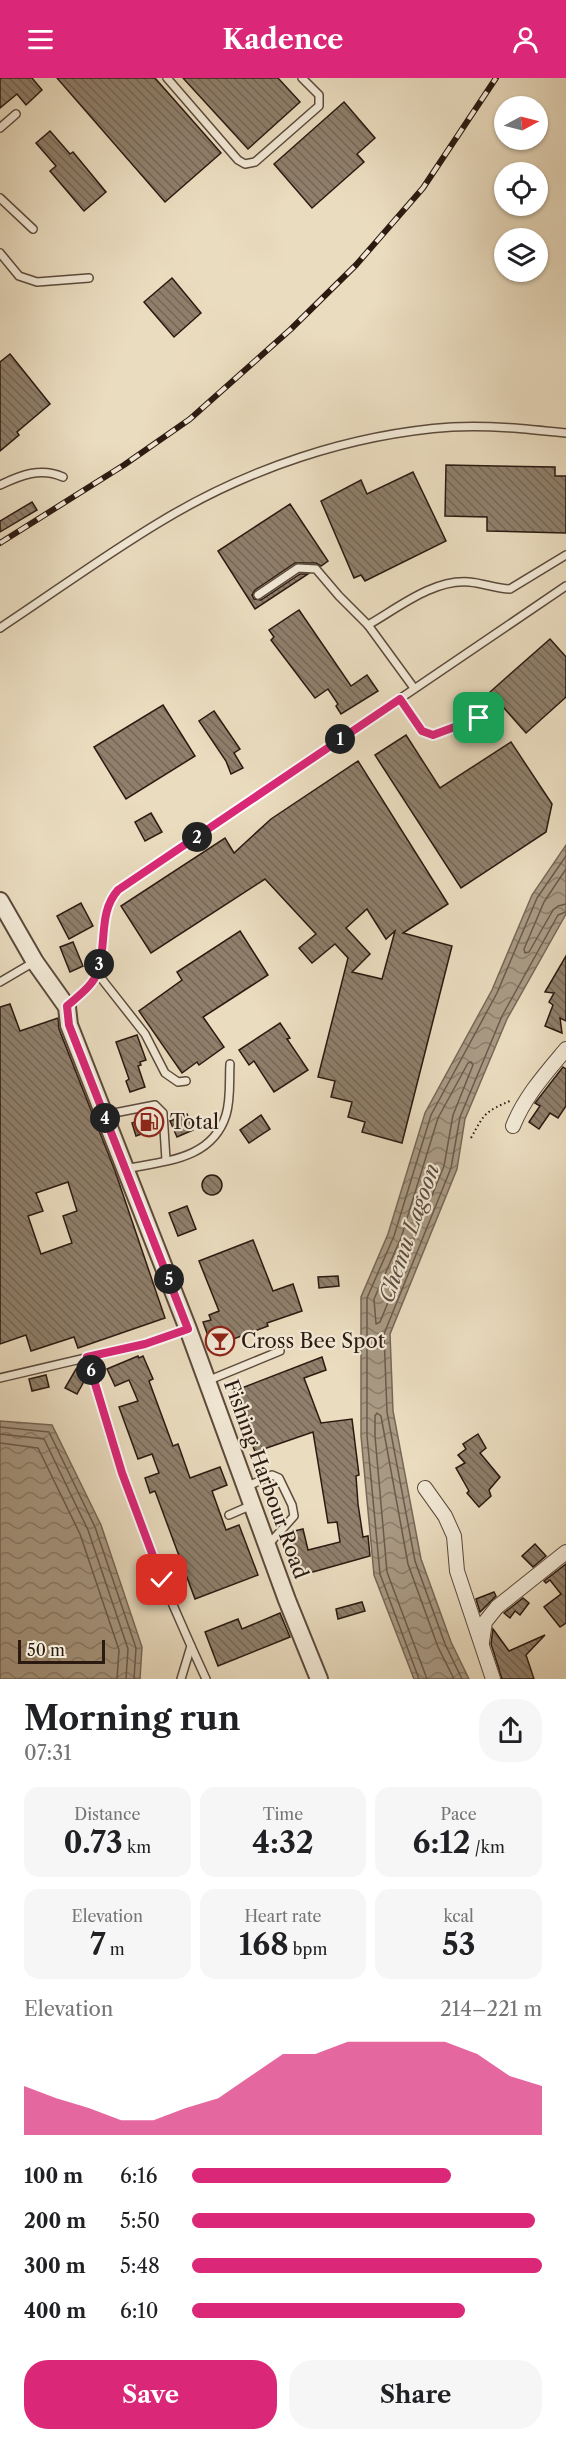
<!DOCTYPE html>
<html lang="en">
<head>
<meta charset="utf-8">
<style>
  :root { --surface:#fff; --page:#f6f6f6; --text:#202124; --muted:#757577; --accent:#db2777 }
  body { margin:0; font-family:"Libre Caslon Text",serif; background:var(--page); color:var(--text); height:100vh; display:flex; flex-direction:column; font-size:22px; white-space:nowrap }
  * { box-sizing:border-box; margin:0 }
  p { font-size:20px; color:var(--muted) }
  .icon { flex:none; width:33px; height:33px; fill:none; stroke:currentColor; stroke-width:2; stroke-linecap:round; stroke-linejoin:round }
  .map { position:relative; height:1601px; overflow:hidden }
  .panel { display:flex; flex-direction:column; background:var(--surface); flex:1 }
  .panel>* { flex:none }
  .needle { width:39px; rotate:83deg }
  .fabs { position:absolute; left:494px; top:18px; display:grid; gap:12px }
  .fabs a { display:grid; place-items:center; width:54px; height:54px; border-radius:50%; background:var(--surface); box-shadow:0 2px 4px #0004; font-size:30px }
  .scale { position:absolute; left:18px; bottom:15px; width:87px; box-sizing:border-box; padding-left:6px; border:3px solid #2c1a11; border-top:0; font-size:16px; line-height:21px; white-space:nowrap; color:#2c1a11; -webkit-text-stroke:4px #f1e8d5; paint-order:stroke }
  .pin { position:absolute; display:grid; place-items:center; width:51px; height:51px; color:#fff; margin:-26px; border-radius:12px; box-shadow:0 3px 9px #0006 }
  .km { position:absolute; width:30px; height:30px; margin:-15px; border-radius:50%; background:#222; color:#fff; font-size:16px; line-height:30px; text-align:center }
  .round { display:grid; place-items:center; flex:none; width:63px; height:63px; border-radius:24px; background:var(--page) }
  .overview { display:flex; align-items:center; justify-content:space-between; height:102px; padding:0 24px }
  h1 { font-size:33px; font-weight:700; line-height:45px }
  .figures { display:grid; grid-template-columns:repeat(3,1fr); gap:9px; height:102px; padding:6px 24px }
  .figures div { display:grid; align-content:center; border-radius:15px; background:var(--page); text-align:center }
  .figures b { font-size:30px; font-weight:700 }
  .figures small { font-size:16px; font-weight:400 }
  .figures p { font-size:16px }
  .chart { height:168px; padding:12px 24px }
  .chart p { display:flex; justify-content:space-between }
  .chart svg { width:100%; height:108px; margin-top:6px; fill:var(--accent); opacity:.7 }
  .action { display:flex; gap:12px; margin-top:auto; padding:12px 24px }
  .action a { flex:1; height:69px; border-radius:24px; background:var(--accent); color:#fff; font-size:24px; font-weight:700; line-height:69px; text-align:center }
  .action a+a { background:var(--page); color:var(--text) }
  ul { padding:0 24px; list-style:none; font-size:20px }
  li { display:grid; grid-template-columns:96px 72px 1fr; align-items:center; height:45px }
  li i { height:15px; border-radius:8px; background:var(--accent) }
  header { display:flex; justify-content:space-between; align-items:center; height:78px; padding:0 24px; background:var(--accent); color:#fff; font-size:27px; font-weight:700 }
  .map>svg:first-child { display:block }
</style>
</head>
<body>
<header><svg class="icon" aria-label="menu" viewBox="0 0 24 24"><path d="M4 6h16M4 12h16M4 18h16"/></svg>Kadence<svg class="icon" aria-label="person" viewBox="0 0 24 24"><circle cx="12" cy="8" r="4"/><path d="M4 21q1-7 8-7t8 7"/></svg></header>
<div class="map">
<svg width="566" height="1601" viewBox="0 0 566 1601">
  <defs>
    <pattern id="water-waves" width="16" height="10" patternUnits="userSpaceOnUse" patternTransform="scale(1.5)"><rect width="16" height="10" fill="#a99a84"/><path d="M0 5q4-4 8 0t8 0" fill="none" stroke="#8a7d6b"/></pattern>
    <pattern id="building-back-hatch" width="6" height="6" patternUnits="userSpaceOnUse" patternTransform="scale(1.5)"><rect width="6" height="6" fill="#8f7f6b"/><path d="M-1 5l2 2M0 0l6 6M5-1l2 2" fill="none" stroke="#756757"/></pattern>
  </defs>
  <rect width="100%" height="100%" fill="#eadcbf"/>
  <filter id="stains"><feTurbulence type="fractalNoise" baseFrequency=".00333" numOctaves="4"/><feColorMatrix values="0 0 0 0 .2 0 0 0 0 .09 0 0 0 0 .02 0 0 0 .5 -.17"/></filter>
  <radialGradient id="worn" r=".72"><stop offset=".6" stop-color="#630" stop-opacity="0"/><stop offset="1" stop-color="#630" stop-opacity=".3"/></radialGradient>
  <g fill="url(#water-waves)" stroke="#776756" stroke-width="1.5">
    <path d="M566,767V836L507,941L465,1041L457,1091L390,1256L393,1333L421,1481L451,1564L469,1601H414L374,1497L361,1358V1219L388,1156L425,1035L492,912L532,817Z"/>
    <path d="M0,1343L52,1347L101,1447L142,1569L140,1601H0Z"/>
  </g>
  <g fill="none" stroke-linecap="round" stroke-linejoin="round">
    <g stroke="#6a5a4a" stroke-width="1.5">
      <path d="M566,791L544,824L524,871L525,875L529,874L553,832L558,828L566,826"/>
      <path d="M471,984L473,987L453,1037L444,1088L380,1244L376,1246L374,1221L401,1160L438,1040L468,985Z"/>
      <path d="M0,1349L49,1354L95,1449L136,1570L134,1601"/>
      <path d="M0,1356L44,1361L88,1452L128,1571L126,1601"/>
      <path d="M0,1365L38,1370L80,1456L119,1572L117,1601"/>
      <path d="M419,1601L380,1496L367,1358V1220L394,1158L431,1037L497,915L537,820L566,778"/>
      <path d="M427,1601L387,1494L375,1358V1338L377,1335L381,1338L408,1486L438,1569L454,1601"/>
      <path d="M462,1601L445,1566L415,1483L387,1334L384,1256L451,1090L460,1039L502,938L558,837L566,834"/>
    </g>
  </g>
  <g fill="url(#building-back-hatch)" stroke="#2c1a11" stroke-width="1.5" fill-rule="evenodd">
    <path d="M0,0H32L42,12L26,27L17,16L0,30Z"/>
    <path d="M57,0H155L221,75L165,124Z"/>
    <path d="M183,0H278L300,24L248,71Z"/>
    <path d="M344,24L375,60L357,76L364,84L312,130L274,86Z"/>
    <path d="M50,53L70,76L73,74L106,114L84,133L50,93L56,88L36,65Z"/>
    <path d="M172,200L201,235L174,259L144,224Z"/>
    <path d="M10,276L50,326L17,354L19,357L0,373V284Z"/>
    <path d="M446,387L555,389V398H566V455L487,453V439L445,438Z"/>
    <path d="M413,394L446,463L365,503L361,497L354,500L321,423L361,402L367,416Z"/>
    <path d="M32,424L37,432L0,454V443Z"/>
    <path d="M290,426L328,483L321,488L316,485H295L255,512L252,517L254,521L261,522L300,496H308L255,531L218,473Z"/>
    <path d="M299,532L351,608L367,597L378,613L341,636L336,628L338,626L328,611L315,620L271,562L274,559L269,552Z"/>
    <path d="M550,561L566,579V619L526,655L490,614Z"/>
    <path d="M163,627L195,678L126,721L94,669Z"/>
    <path d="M214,633L240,671L234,675L243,690L231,696L226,683L199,643Z"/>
    <path d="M406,657L440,710L511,664L552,726L546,754L461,810L375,677Z"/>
    <path d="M358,683L448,826L403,855L452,868L402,1065L362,1054L365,1044L348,1039L352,1024L331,1019L335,1003L318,999L348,880L335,866L312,885L299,870L316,856L265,801L151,875L121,828L225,760L234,775L271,741ZM367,831L386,861L395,853L382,901L352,894L370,876L346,850Z"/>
    <path d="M151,735L162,754L145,763L135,744Z"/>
    <path d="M81,825L93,848L69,861L57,838Z"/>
    <path d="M240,853L268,897L203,939L224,969L199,987L197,984L182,995L139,933L182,902L177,894Z"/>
    <path d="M73,864L83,888L70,894L60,869Z"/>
    <path d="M566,878V943L560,940L562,955L545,948L553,927L549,924L554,915L545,914Z"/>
    <path d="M10,926L20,953L58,940L59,951L115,1093L165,1240L78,1270L74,1259L31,1273L26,1257L0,1266V929ZM68,1104L77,1133L63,1138L72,1165L41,1176L28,1138L43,1133L36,1115Z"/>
    <path d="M280,945L290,960L287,961L308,992L274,1014L254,983L249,987L239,972Z"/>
    <path d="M137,957L146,982L140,984L141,987L138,988L145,1009L130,1014L126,1003L129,1001L116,964Z"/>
    <path d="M563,989L566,991V1028L558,1040L550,1035L539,1051L529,1044L540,1028L535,1025Z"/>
    <path d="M187,1036L193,1052L177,1059L170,1043Z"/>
    <path d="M156,1037L158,1050L136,1058L132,1045Z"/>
    <path d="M261,1037L270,1051L249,1065L240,1052Z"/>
    <circle cx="212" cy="1107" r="10"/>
    <path d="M187,1128L196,1151L178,1158L169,1135Z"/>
    <path d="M253,1162L273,1213L293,1206L302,1233L267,1245L268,1248L212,1269L203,1244L211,1242L209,1237L219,1233L199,1183Z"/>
    <path d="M338,1198L339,1208L319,1210L318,1199Z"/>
    <path d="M138,1278L139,1280L143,1278L153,1301L149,1303L173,1368L178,1366L190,1400L220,1389L227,1407L212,1413L226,1452L239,1447L258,1497L195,1521L155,1413L150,1415L145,1400L159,1395L152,1376L138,1381L119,1329L138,1323L129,1302L115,1308L107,1291Z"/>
    <path d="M322,1279L326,1292L304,1300L321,1345L352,1341L359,1397L356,1398L358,1426L363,1459L368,1458L370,1478L302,1497L290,1454L303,1451L308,1472L340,1464L337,1444L328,1445L313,1354L255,1374L234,1313Z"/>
    <path d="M76,1291L87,1298L77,1316L65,1310Z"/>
    <path d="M46,1297L49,1309L32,1313L29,1301Z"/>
    <path d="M478,1356L486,1370L480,1375L500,1399L489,1412L491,1418L479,1429L467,1415L469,1413L456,1390L465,1385L458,1377L466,1371L463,1366Z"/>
    <path d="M535,1466L546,1478L533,1489L522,1478Z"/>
    <path d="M566,1486V1545L560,1549L544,1529L561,1516L550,1502L546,1505L544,1503Z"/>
    <path d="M494,1514L496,1518L480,1534L476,1521Z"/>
    <path d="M523,1520L529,1525L520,1537L515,1533L510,1540L504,1535Z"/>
    <path d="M362,1524L365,1533L338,1541L336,1531Z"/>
    <path d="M280,1535L290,1559L218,1588L205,1554L238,1541L242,1551Z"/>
    <path d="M493,1551L509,1573L545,1557L526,1577L534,1601H502L491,1566Z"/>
  </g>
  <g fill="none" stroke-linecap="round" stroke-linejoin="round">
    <g stroke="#5c4a3c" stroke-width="10">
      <g id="service">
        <path d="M167,0L238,82L245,86L255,84L319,28V17L302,0"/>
        <path d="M0,50L16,36"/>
        <path d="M0,120L33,151"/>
        <path d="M0,175L19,198L37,204L89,200"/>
        <path d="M0,407C21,397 41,389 63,399"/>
        <path d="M258,517L298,490L316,491L339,518L368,547L414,610"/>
        <path d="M368,547C398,530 433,501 469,504C483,505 496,511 510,511L566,477"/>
        <path d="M0,550C53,515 105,477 160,444C247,391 350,356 452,349C490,347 528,351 566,355"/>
        <path d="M400,621L422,653L433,657L479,640"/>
        <path d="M97,895L145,956L165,995L178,1004L186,1003"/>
        <path d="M0,904L34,884"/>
        <path d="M68,928C78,918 90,909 96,897C109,870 97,836 118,812L566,508"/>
        <path d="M104,1037L155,1027L163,1035L166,1082"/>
        <path d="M125,1091C164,1083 212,1082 226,1037C231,1021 229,1002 230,986"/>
        <path d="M87,1279L122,1395L162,1502L191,1568L181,1601"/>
        <path d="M0,1300L145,1266L188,1251"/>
        <path d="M207,1303L280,1273"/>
        <path d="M246,1409L272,1397L279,1400L292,1427L294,1438L268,1467"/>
        <path d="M229,1437L252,1427"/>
        <path d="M191,1568L206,1601"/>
      </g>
    </g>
    <g stroke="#5c4a3c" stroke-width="16">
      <g id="minor">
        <path d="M513,1048C525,1018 546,995 566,971"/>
        <path d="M425,1410L445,1438L454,1458L457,1493L493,1601"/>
        <path d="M482,1564L485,1544L497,1529L566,1474"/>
      </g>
    </g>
    <g stroke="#5c4a3c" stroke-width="20">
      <path id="tertiary" d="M0,823L35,884L67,929L69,947L188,1251L287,1522L319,1601"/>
    </g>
    <path stroke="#2c1a11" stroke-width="2" stroke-dasharray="1.5 3" stroke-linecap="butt" d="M471,1060C485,1034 485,1034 512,1022"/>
    <use href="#service" stroke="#f1e8d5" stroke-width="7"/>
    <use href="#minor" stroke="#f1e8d5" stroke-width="14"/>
    <use href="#tertiary" stroke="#f1e8d5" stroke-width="16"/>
    <g stroke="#2c1a11" stroke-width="6">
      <path id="rail" d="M0,465L124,387L190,341L291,251L356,187L423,110L496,0"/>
    </g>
    <use href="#rail" stroke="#f1e8d5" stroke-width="4" stroke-dasharray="11" stroke-linecap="butt"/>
  </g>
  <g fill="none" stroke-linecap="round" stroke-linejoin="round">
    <g stroke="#fff" stroke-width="12">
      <path id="route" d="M162,1502L122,1395L87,1279L145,1266L188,1251L69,947L67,928C78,918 93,908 98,893C107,867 98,834 118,812L400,621L422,653L433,657L479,640"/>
    </g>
    <use href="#route" stroke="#db2777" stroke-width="8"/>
  </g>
  <defs>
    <g id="fuel-ring" transform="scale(1.5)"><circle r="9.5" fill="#f1e8d5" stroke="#8f2418" stroke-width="1.5"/><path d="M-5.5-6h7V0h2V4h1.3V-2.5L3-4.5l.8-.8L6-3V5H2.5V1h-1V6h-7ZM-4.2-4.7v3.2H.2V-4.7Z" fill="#8f2418"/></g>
    <g id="bar-ring" transform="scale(1.5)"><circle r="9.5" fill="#f1e8d5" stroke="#8f2418" stroke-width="1.5"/><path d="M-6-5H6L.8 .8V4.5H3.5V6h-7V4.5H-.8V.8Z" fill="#8f2418"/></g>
  </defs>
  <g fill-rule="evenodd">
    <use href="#fuel-ring" x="149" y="1044"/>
    <use href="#bar-ring" x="220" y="1263"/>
  </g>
  <g text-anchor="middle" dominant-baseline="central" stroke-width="4.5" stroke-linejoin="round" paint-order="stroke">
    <g font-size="20" fill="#2c1a11" stroke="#f1e8d5" text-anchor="start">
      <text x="170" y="1044">Total</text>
      <text x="241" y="1263">Cross Bee Spot</text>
    </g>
    <g font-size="20" fill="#2c1a11" stroke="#f1e8d5">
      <text transform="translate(266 1401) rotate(70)">Fishing Harbour Road</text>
    </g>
    <g font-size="21" font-style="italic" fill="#5e4d3f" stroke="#f1e8d5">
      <text transform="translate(409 1155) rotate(-71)">Chemu Lagoon</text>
    </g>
  </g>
  <rect width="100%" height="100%" filter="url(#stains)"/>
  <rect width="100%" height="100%" fill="url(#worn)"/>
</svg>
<div class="fabs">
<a><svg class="needle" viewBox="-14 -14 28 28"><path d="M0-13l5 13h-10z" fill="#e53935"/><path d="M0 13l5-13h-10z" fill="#757577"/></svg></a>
<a><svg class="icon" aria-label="locate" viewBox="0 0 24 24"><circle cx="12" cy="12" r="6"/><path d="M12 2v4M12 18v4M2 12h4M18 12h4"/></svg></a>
<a><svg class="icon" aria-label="layers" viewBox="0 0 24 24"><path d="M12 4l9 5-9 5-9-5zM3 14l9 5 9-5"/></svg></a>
</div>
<div class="scale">50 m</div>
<div class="pin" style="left:479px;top:640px;background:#1e9e55"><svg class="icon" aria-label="arrive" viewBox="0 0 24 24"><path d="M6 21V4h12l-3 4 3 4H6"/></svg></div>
<div class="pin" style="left:162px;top:1502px;background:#d93025"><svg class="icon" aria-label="check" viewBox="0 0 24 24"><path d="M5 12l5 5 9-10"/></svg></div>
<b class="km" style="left:340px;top:661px">1</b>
<b class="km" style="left:197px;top:759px">2</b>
<b class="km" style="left:99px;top:886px">3</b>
<b class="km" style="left:105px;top:1040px">4</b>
<b class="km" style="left:169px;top:1201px">5</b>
<b class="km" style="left:91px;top:1292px">6</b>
</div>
<section class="panel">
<div class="overview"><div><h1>Morning run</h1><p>07:31</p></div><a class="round"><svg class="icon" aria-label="share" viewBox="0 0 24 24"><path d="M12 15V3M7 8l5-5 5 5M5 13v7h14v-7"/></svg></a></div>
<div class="figures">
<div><p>Distance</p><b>0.73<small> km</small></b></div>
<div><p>Time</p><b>4:32</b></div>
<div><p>Pace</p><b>6:12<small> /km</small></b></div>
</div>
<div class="figures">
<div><p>Elevation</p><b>7<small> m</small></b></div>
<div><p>Heart rate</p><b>168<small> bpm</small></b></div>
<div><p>kcal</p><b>53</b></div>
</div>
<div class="chart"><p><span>Elevation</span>214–221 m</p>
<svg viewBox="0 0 160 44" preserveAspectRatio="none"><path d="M0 44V24L10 29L20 33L30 38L40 38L50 33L60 29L70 20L80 11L90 11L100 6L110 6L120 6L130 6L140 11L150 20L160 24V44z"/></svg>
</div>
<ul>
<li><b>100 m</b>6:16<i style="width:74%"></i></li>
<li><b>200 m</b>5:50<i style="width:98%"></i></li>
<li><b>300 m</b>5:48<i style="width:100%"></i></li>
<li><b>400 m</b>6:10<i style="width:78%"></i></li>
</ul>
<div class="action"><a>Save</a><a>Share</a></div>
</section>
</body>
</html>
